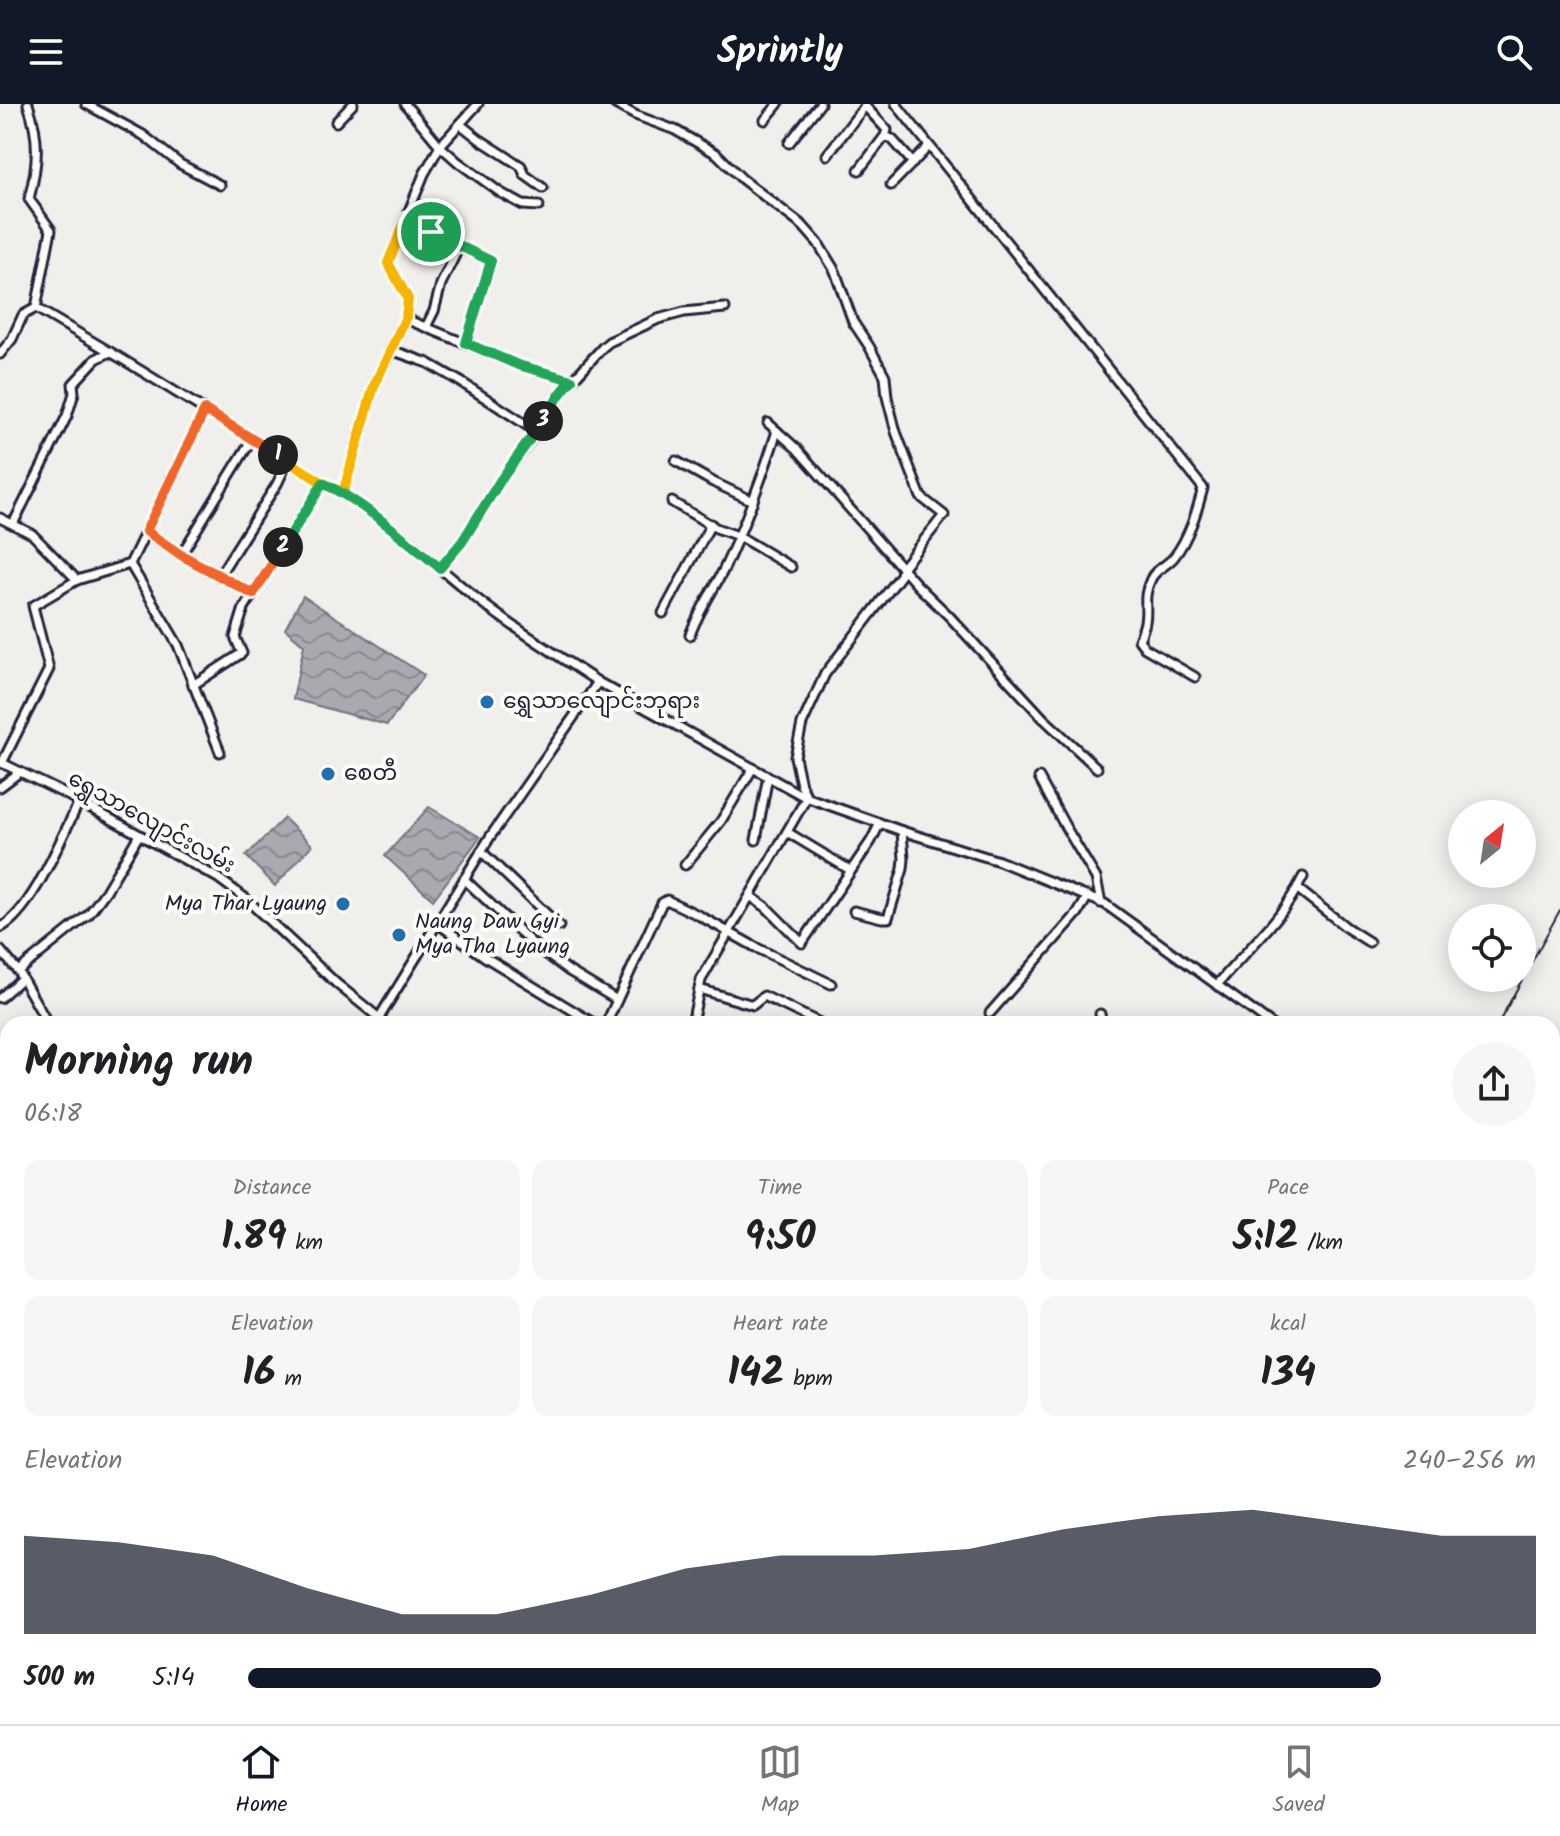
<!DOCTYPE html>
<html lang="en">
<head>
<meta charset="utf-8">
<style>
  :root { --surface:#fff; --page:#f6f6f6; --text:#202124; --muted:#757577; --line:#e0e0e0; --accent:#111827 }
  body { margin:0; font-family:Kalam,"Noto Sans Myanmar",sans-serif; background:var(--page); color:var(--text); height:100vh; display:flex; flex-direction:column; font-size:30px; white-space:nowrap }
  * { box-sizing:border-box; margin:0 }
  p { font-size:26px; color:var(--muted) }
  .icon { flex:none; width:44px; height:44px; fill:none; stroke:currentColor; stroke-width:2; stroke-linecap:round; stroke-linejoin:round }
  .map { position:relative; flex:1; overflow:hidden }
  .drawer { position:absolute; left:0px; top:912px; width:1560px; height:708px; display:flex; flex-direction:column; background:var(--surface); border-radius:24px 24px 0 0; box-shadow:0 4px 20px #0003 }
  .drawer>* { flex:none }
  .needle { width:52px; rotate:30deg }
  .controls { position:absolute; left:1448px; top:696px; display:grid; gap:16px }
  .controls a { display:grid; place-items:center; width:88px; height:88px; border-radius:50%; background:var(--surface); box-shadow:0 4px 20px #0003; font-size:40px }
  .pin { position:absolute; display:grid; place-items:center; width:68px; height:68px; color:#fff; margin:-34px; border:4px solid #fff; border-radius:50%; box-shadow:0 2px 8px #0007 }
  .km { position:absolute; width:40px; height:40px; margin:-20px; border-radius:50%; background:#222; color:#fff; font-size:22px; line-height:40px; text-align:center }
  .round { display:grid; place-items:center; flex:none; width:84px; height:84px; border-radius:42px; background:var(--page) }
  .overview { display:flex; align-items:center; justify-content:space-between; height:136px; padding:0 24px }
  h1 { font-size:44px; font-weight:700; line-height:60px }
  .figures { display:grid; grid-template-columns:repeat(3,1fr); gap:12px; height:136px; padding:8px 24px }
  .figures div { display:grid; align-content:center; border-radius:16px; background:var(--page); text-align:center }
  .figures b { font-size:40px; font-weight:700 }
  .figures small { font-size:22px; font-weight:400 }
  .figures p { font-size:22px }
  .chart { height:224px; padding:16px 24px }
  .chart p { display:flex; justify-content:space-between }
  .chart svg { width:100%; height:144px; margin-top:8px; fill:var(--accent); opacity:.7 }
  ul { padding:0 24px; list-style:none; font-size:26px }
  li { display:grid; grid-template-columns:128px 96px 1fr; align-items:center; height:60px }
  li i { height:20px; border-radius:10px; background:var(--accent) }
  header { display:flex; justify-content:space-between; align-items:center; height:104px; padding:0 24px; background:var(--accent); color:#fff; font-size:36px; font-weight:700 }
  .menu { display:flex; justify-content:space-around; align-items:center; height:112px; border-top:2px solid var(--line); background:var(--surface); font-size:22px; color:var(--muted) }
  .menu a { display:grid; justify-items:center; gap:4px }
  .menu .current { color:var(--accent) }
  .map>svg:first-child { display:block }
</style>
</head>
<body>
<header><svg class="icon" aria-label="menu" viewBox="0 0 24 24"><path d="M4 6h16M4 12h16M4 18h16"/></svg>Sprintly<svg class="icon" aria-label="search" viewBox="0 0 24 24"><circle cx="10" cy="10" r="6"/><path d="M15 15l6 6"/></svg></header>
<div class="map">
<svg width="1560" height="1620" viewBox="0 0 1560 1620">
  <defs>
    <pattern id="water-waves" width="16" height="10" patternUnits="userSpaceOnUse" patternTransform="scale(2)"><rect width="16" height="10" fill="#a9a9b0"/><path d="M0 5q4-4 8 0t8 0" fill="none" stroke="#898990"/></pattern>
  </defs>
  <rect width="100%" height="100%" fill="#f0efec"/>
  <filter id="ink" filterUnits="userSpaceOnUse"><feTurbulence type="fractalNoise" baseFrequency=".0125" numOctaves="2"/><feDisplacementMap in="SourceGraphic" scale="16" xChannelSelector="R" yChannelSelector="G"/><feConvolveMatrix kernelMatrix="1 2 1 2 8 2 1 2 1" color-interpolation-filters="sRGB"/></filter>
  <g filter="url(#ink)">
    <g fill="url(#water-waves)" stroke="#737381" stroke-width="2">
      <path d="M303,492L424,571L387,621L293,595L304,541L285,525Z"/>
      <path d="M429,703L480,733L433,796L385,752Z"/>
      <path d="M284,714L312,741L275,782L246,752Z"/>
      <path d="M1560,1114V1348L1552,1272V1125Z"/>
      <path d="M1560,1526V1620H1552L1554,1585Z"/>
      <path d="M703,1612H762L778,1616L780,1612H819L818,1620H702Z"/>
    </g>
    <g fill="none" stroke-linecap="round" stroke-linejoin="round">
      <g stroke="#a9a9b0" stroke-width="10">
        <path d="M0,1459L8,1461"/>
        <path d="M1075,1612L1091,1620"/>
      </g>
      <g stroke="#22223b" stroke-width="13">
        <g id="minor">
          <path d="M28,0C40,35 38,60 29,95L51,126L36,204"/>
          <path d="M86,0L143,31L180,60L220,81"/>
          <path d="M405,0L440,42L458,58L501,89L523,101L539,102"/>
          <path d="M615,0L635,11L675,26L717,50L742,75L803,122L818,139L835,167L853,218L869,242L885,272L887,293L896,328L921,393L944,411L902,464L901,471L825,570L802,620L795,653L801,681L807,693L701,876L692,920"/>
          <path d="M896,0L1203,384C1197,407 1189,434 1174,453C1167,462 1155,465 1151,475C1142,493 1148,502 1145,518C1144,524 1141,531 1139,536L1145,544L1195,573"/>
          <path d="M765,16L778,0"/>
          <path d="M336,18L353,0"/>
          <path d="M460,20L479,35L521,62L525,71L543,84"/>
          <path d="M789,39L820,0"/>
          <path d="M827,51L865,2L887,26L885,32"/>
          <path d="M859,66L885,32L892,35L913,59"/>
          <path d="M891,81L929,42"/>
          <path d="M407,113L459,143L491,157L466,239"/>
          <path d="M36,204L122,255L323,379C380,408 427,455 476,494C514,525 558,551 598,578L490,733L379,914"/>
          <path d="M406,213L413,218L518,261L572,276"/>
          <path d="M426,223L434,207L441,180L459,143"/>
          <path d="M391,246L428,259L461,278L537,328"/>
          <path d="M0,250L12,235L23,211L36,204"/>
          <path d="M205,306L130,460L178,541L220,648"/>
          <path d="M768,319L797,345L918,482L949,512L1043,614L1097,664"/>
          <path d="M676,357L713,378L753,397"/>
          <path d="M343,389L374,282L406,213L408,195L388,159L424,70L440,42L478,0"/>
          <path d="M672,398L716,424L738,432L754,441L791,463"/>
          <path d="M0,414L32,430L77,476"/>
          <path d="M13,420L67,312L74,289L73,280L96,255L110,248"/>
          <path d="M146,427L181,451L252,335"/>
          <path d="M181,451L219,472"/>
          <path d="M440,464L462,438L500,377L537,328L561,289L603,243L609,238L658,215L684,208L725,204"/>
          <path d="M253,490L219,472L277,380L288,357"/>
          <path d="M663,509L711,420"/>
          <path d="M690,531C698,508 713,487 724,465C745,420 762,374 777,327"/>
          <path d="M598,578L803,692L902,727L999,757L1105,800L1271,920"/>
          <path d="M193,581L242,549L235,533L244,504L323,379"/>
          <path d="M0,658L69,692L218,774L245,794L337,880L379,914L384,920"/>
          <path d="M2,659L49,565L33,502L77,476L130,460"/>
          <path d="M1039,674L1065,722L1096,774L1101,799"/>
          <path d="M0,683L20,668"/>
          <path d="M787,728L850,766"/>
          <path d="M756,736L768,672"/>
          <path d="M481,747L559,822"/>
          <path d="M685,761L721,717L753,664"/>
          <path d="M464,775L533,840L569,867L617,896"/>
          <path d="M1298,785L1347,824L1369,838"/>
          <path d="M750,792L766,803L802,839L871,737L880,719"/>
          <path d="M854,807L882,814H888L903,765L904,755L902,727"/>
          <path d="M437,819L485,853L595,920"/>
          <path d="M0,824C33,807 62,732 79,698"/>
          <path d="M0,846L18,867L48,920"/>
          <path d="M18,867L89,810L106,787L139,731"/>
          <path d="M1217,881C1247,845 1282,816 1303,773"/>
          <path d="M699,885L753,901L764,892L820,919"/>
          <path d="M0,894L22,874"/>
          <path d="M990,909L1078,809L1088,792"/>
          <path d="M1100,910L1102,920"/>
          <path d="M606,920L662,799L667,796L700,812L757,844L831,880"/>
          <path d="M0,1008L8,1003"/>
          <path d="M1552,1039L1560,1031"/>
          <path d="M0,1054L8,1049"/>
          <path d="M0,1110L8,1124"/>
          <path d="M0,1201L8,1216"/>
          <path d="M0,1284L8,1298"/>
          <path d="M0,1344L8,1340"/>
          <path d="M0,1393L8,1389"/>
          <path d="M1552,1457L1560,1458"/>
          <path d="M0,1589L8,1576"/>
          <path d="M84,1612L96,1620"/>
          <path d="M206,1612L219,1620"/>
          <path d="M285,1612L299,1620"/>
          <path d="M963,1612L979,1620"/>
          <path d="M1269,1612L1295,1620"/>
          <path d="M1216,1618L1218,1612"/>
          <path d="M186,1620L190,1612"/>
          <path d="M249,1620L254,1612"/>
          <path d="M375,1620L388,1612"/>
          <path d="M398,1620L404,1612"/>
          <path d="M452,1620L464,1612"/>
          <path d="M697,1620V1612"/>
          <path d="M917,1620L922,1612"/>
          <path d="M1128,1620L1129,1612"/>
          <path d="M1335,1620L1339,1612"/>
          <path d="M1523,1620L1524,1612"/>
        </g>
      </g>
      <g stroke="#22223b" stroke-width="16">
        <g id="highway">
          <path d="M1435,1612L1460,1620"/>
          <path d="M1458,1612L1481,1620"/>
          <path d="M856,1620L863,1612"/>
        </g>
      </g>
      <use href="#minor" stroke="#fdfcf7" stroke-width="7"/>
      <use href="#highway" stroke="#fdfcf7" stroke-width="10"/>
      <g stroke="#22223b" stroke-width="2">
        <path d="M1498,920L1560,806"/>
        <path d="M1203,1620L1206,1612"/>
      </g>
    </g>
  </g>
  <g fill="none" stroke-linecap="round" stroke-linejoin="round" filter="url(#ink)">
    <g stroke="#fff" stroke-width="16">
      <path id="split-1" d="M278,351L323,379L343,389L374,282L406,213L408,195L388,159L407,113L431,128"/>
    </g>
    <g stroke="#fff" stroke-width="16">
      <path id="split-2" d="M278,351L205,306L146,427L181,451L253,490L283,443"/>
    </g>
    <g stroke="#fff" stroke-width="16">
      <path id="split-3" d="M283,443L323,379C367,401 403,434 440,464L462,438L500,377L543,317"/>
    </g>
    <g stroke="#fff" stroke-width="16">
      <path id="split-4" d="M431,128L491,157L466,239L518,261L572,276L561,289L543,317"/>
    </g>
    <use href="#split-1" stroke="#f5b400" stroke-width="10"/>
    <use href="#split-2" stroke="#f0652b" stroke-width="10"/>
    <use href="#split-3" stroke="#22a559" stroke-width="10"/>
    <use href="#split-4" stroke="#22a559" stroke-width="10"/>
  </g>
  <g fill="#1f6fb2" stroke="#fdfcf7" stroke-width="3">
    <circle cx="487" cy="598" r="8"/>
    <circle cx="328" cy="670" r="8"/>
    <circle cx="343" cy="800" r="8"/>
    <circle cx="399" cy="831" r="8"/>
  </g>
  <g text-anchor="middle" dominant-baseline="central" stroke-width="8" stroke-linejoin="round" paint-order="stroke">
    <g font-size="22" fill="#22223b" stroke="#fdfcf7" text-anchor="start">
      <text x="503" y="598">ရွှေသာလျောင်းဘုရား</text>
      <text x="344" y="670">စေတီ</text>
      <text x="327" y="800" text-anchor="end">Mya Thar Lyaung</text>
      <text x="415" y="818">Naung Daw Gyi<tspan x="415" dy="25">Mya Tha Lyaung</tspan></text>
    </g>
    <g font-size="22" fill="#22223b" stroke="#fdfcf7">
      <text transform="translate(151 719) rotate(29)">ရွှေသာလျောင်းလမ်း</text>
    </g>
  </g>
</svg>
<div class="controls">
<a><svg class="needle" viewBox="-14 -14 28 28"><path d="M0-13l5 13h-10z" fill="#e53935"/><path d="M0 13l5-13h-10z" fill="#757577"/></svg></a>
<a><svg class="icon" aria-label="locate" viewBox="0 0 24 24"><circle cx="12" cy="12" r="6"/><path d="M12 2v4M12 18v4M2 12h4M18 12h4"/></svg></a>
</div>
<div class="pin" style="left:431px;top:128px;background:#1e9e55"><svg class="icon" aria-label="arrive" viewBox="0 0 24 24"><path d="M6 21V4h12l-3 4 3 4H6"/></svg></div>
<b class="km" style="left:278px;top:351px">1</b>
<b class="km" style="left:283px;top:443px">2</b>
<b class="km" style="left:543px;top:317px">3</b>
<section class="drawer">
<div class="overview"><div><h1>Morning run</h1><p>06:18</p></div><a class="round"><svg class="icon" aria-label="share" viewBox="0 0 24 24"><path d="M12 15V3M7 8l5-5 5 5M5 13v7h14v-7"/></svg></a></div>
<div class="figures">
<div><p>Distance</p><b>1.89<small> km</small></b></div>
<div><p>Time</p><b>9:50</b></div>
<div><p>Pace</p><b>5:12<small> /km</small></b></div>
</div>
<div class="figures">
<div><p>Elevation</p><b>16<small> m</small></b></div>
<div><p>Heart rate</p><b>142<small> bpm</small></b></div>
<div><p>kcal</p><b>134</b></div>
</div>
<div class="chart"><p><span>Elevation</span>240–256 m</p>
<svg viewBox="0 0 160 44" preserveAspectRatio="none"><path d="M0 44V14L10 16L20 20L30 30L40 38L50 38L60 32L70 24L80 20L90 20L100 18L110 12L120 8L130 6L140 10L150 14L160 14V44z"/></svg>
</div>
<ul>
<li><b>500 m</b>5:14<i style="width:88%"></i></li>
</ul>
</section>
</div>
<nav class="menu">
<a class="current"><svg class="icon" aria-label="home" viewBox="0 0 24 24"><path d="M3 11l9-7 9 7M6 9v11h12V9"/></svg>Home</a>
<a><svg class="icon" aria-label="map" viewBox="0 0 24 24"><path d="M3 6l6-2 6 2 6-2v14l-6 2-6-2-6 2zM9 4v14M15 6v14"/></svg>Map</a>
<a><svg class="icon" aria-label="saved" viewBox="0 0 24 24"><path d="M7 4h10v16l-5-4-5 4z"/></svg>Saved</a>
</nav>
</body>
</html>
